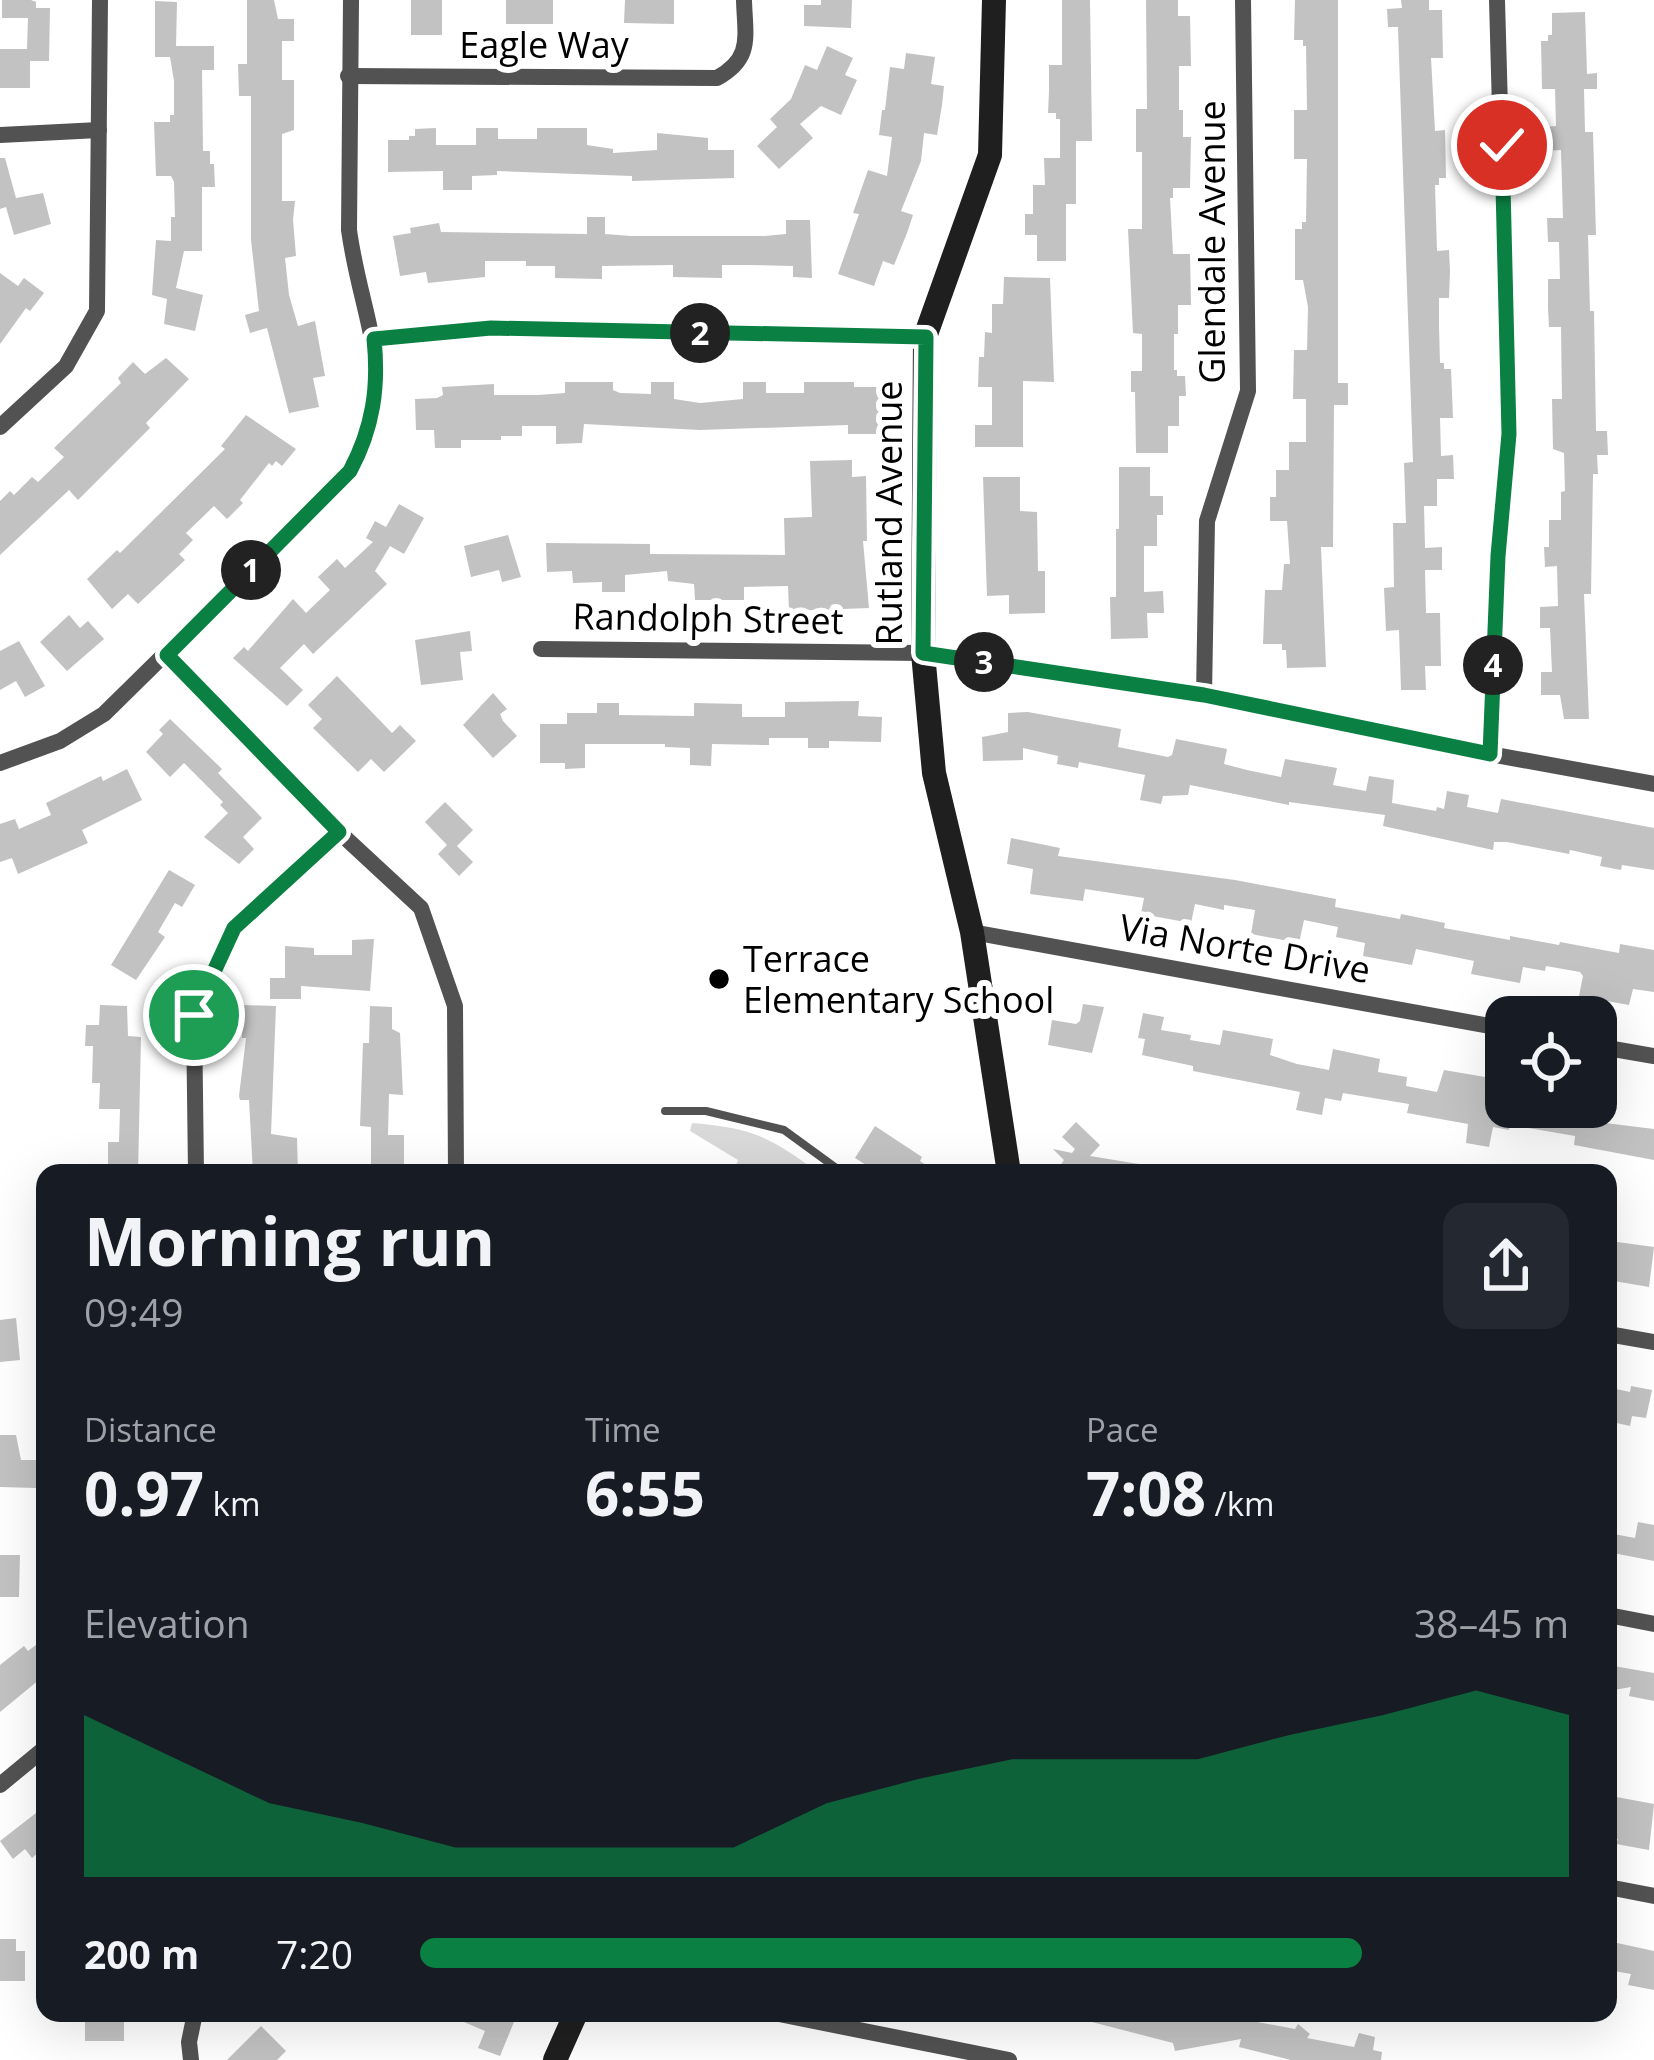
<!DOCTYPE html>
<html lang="en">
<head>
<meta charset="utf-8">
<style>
  :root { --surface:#171b24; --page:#242831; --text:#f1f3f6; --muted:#9ea1a6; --accent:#0b8043 }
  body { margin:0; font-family:"Open Sans",sans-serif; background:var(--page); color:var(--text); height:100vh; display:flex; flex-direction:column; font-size:45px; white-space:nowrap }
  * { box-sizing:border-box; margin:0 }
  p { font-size:39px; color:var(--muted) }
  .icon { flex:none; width:66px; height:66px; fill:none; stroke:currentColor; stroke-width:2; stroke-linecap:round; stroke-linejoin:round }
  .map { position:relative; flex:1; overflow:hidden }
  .panel { position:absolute; left:36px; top:1164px; width:1581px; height:858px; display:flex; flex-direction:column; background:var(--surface); border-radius:24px; box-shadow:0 12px 48px #0002 }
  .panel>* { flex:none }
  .controls { position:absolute; left:1485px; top:996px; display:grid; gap:24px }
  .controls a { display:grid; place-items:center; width:132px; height:132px; border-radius:24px; background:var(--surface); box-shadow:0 12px 48px #0002; font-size:60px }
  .pin { position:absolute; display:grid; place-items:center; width:102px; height:102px; color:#fff; margin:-51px; border:6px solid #fff; border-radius:50%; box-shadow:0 3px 12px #0007 }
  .km { position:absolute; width:60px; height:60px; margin:-30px; border-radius:50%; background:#222; color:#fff; font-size:33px; line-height:60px; text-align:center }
  .round { display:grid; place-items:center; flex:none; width:126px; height:126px; border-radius:24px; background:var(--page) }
  .overview { display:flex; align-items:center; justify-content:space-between; height:204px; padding:0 48px }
  h1 { font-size:66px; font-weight:700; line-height:90px }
  .figures { display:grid; grid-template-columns:repeat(3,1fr); gap:18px; height:204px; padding:12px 48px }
  .figures div { display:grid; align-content:center }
  .figures b { font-size:60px; font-weight:700 }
  .figures small { font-size:33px; font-weight:400 }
  .figures p { font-size:33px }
  .chart { height:336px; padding:24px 48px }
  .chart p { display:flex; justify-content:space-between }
  .chart svg { width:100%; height:216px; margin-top:12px; fill:var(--accent); opacity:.7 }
  ul { padding:0 48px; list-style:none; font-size:39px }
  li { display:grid; grid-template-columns:192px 144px 1fr; align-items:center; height:90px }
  li i { height:30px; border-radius:15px; background:var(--accent) }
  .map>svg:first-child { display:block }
</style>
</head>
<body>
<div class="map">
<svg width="1654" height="2060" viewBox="0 0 1654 2060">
  <rect width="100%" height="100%" fill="#fff"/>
  <path fill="#d9d9d9" d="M692,1123C753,1128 770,1137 819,1173H733L738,1160L690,1131Z"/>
  <g fill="#c2c2c2">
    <path d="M2,0H31L36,2V8H50L49,61H30V88H0V49H27L28,18H2Z"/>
    <path d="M247,0H274L278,19H294V41H282V80H294V130L282,134V201H295L293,220L296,256L285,258L289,295L298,326L315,321L325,376L313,378L319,407L289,413L267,328L250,333L245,315L259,311L251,240V96H239L238,64H247Z"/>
    <rect x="411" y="0" width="31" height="35"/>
    <rect x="506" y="0" width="47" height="24"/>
    <path d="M625,0H674V24L624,23Z"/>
    <path d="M821,0H852L851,28L804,26V5H821Z"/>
    <path d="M1062,0H1090L1092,141H1076V204H1066V261H1037V235H1025V214H1033V185H1045L1044,158H1060V119H1056V113H1048L1049,92V65H1062Z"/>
    <path d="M1146,0H1178V16H1190L1191,66H1179V110H1183V137H1191L1190,188H1173V198H1170L1173,254H1190L1191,305H1178V334H1174V370H1177V376H1185L1186,396H1179V426H1168V453H1136L1135,392H1131V371H1142V334L1133,333L1128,229H1142V152H1136V109H1147Z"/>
    <path d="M1295,0H1338V383H1348V405H1334L1333,547H1321L1326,667L1287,668L1286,650H1282V644H1263L1265,590H1282L1284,564H1290L1287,521H1270V497H1276V470H1289V442H1306V399H1293L1294,350H1307L1308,307L1303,280H1295V229H1302V222H1306L1307,159H1294V110H1307L1306,46H1303V40H1294Z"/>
    <path d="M1401,0H1429V10H1442L1443,58H1431L1435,131L1445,130L1446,178H1439V185H1435L1437,251L1449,250L1450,271L1449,298H1439V326L1440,363H1444V369H1451L1453,418H1440L1441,456L1453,455L1454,479H1437V506H1424L1425,548L1442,547V570H1425L1426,613H1440L1441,666H1425L1426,690H1401L1399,630L1386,631L1384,588L1394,587L1393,523H1406L1404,463L1413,462L1398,27H1388L1387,9L1402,8Z"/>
    <path d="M155,1L177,2L176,46H214V70H202L203,151H210V164H214L215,187H202V251H184L176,288L203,295L195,331L164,324L167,299L152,295L156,240L171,241V217H175L174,182L171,176H156L154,122H170V115H174V81L170,57H155Z"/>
    <path d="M1585,12L1587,74L1597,73V89H1584L1585,132H1593L1596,235H1588L1590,311H1594L1596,431H1607L1608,455H1597L1598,474H1593L1591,594H1584L1589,719H1564L1560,695H1541V672H1552L1550,628H1540V607L1558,606L1557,566L1545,567L1544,547H1549V520H1561V492L1565,491L1564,453L1553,449L1552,399H1562L1561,327H1549L1548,308V279H1560L1559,242H1548L1547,218H1563L1561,150L1545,151L1544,127L1556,126L1555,89H1542L1541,41H1548V35H1552V13Z"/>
    <path d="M827,46L853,58L845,75L857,80L841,115L821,106L800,124L813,138L779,169L757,146L777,127L770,119L791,99L805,65L817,70Z"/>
    <path d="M906,53L935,57L931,84L944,86L942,105L937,135L924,133L921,161L901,211L913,215L907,233L894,265L883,261L874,286L838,274L859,214L853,213L868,170L887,176L892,137L879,135L882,110H885L890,67L904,69Z"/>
    <path d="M436,128V145H476V128H498V139H537V128H587V145L613,149V153L657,150V133L708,138V150H734V178L632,181V176L497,171V175L472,176V190H443V171L388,172V140H409V136H415V129Z"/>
    <path d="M0,158H5L16,198L43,193L51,224L14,235L6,207L0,209Z"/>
    <path d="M587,217H605V234L631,236H765L786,234V220H810L812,278L793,277V266L748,265H722V278L673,277V265L602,266V279L555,278V266H526V261H485V277L428,283L426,272L400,276L393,236L411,233L410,228L439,223L441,232L587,234Z"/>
    <path d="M0,273L18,286L24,278L44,293L30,311L26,308L0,344Z"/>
    <path d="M1004,277L1050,278L1054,382L1023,381V447H975V425H992V387H978L979,357H984L985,332L992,333V304H1003Z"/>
    <path d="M166,358L189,379L146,423L150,428L78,500L69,490L0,555V501L10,491L14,495L32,477L38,482L64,457L54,448L121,383L118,378L133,362L145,374Z"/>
    <path d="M565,382H613V390L620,393L651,394V382H674V399L700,403L743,399V382H766V393H804V382H854V387H881V434H848V425L700,430L584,424L582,443L556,444V426H522V436H501V440H461V448H435L434,430H416L415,399L437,398L443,395L442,387L494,384V395H538L565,393Z"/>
    <path d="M246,415L296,449L282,466L276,461L272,466L269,463L240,500L243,503L227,519L214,506L186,533L193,540L179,554L185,560L138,604L128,594L112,609L87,579L117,550L120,553L225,449L221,446Z"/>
    <path d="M852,460V477L866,476L867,541H863L869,608L789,611L788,586L744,587V600H695L694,584L668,581L667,571L625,575V592H602V582L573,583L572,571L547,572L546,543L650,544V554L785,555L784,518L812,517L810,461Z"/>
    <path d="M1119,467H1150V496H1163V515H1157V546H1144V592L1163,591L1164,613H1147L1148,638L1111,639L1110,597H1116V529H1119Z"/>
    <path d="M983,477H1020V511L1037,512L1038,571H1045V613L1009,614V595L987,596Z"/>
    <path d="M399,504L424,518L404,554L390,546L375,571L387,584L313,654L304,644L280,668L303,690L287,706L233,658L244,647L248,651L293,599L306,613L330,590L318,577L337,559L345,568L373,542L366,538L375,521L386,527Z"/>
    <path d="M508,535L521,577L502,582L499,570L471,577L464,546Z"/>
    <path d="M69,615L80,628L88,621L104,639L67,671L40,642Z"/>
    <path d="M470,631L472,651L460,652L463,680L421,685L415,640Z"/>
    <path d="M19,641L45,686L25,697L16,681L0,690V651Z"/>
    <path d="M337,676L392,733L400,725L416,741L384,772L371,759L358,772L313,728L322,719L308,705Z"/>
    <path d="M493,693L507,709L500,714L503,721L517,736L493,758L463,725Z"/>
    <path d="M859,701L858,716L882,717L881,742L829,741V748H808V738H769V745L712,744L711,766L690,765V748L665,747V744H585V768L565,769V763H540V724H567V713H597V703H619V715L694,716V703L742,704V717H785V702Z"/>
    <path d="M1028,712L1121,729L1118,747L1168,757L1172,755L1176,739L1227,749L1224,764L1247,770L1281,777L1285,759L1337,768L1333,785L1366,791L1369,776L1394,780L1392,803L1436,811L1437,807L1444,809L1447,791L1469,795L1467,807L1498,813L1501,799L1654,828V870L1622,865L1621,870L1600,866L1602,857L1570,850L1569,854L1507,842H1494L1493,850L1383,826L1385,815L1289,802V805L1190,785L1188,795L1163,796L1161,804L1140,800L1145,775L1079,762L1078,768L1057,764L1058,756L1023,748V760L983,761L982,737L1008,732V713Z"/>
    <path d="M170,719L222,769L218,773L262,818L243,837L254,849L239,864L204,837L228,813L220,805L223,802L184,763L170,777L146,752L163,734L159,730Z"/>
    <path d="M127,769L142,800L82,830L88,843L18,874L12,858L0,862V824L15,819L19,829L51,815L46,803L101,776L103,781Z"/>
    <path d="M445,802L473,830L457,846L473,862L459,876L438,854L447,845L425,822Z"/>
    <path d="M1011,838L1060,848L1058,856L1235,880L1336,899L1335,907L1400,919L1401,914L1445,923L1444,928L1510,940V936L1559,945L1560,942L1619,953L1620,944L1654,950V992L1633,989L1629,1005L1579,996L1583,976L1580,972L1546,966L1545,971L1523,967L1520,983L1471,974L1474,961L1416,949L1412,965L1363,956L1365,943L1336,937L1338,927L1304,920L1299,943L1251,934L1255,910L1224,905V910L1195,904L1191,923L1141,914L1144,898L1085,889L1083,901L1030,894L1033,869L1007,864Z"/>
    <path d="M169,870L195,885L182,907L175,903L158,932L165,937L136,980L111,965Z"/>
    <path d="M374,939L370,991L301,986V999H270V978H285V946L314,948V955H352V940Z"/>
    <path d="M1083,1004L1104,1007L1092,1053L1048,1045L1052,1020L1076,1024L1080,1021Z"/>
    <path d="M100,1005L127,1006L128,1036L141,1037L138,1173H108V1142H119L120,1109H99L100,1083H92L93,1046H85L86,1025H99Z"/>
    <path d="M243,1005L276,1006L271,1134L297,1138L298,1173H253L249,1100H240L239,1096L246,1038H242Z"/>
    <path d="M370,1006L392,1007V1029L400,1033L403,1095L389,1094L388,1135H404V1166L399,1173H371V1127L360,1126L363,1043H369Z"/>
    <path d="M1143,1013L1164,1017L1161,1030L1191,1035L1190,1040L1220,1045L1223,1030L1273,1039L1270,1055L1297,1064L1329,1070L1333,1049L1380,1059L1378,1072L1407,1077L1406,1086L1437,1092L1444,1070L1491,1078L1487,1097L1506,1100V1107H1600L1597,1122L1654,1129V1160L1574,1145L1575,1136L1510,1125L1509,1130L1493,1127L1489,1147L1466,1143L1468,1124L1407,1113L1409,1104L1343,1093L1341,1101L1325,1098L1322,1115L1296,1110L1300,1092L1193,1071V1066L1142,1055L1145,1039L1138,1038Z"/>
    <path d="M1076,1122L1100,1145L1090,1156L1139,1164L1138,1173H1055L1064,1160L1053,1149L1072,1153L1075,1149L1062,1137Z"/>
    <path d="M875,1126L922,1157L920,1161L938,1173H879L855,1158Z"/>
    <path d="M1610,1241L1654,1247L1649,1287L1608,1280Z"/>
    <path d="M16,1318L20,1360L0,1362V1320Z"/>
    <path d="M1631,1386L1652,1390L1646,1418L1632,1416L1630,1426L1608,1421L1616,1389L1630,1392Z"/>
    <path d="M0,1435H16L21,1460H36V1488L0,1487Z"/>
    <path d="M1638,1522L1654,1525V1561L1608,1552V1533L1635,1538Z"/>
    <path d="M0,1555H20L19,1597H0Z"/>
    <path d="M45,1638V1675L0,1712V1665L24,1646L28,1651Z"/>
    <path d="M1608,1665L1654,1673V1701L1629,1696L1631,1687L1608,1691Z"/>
    <path d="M1611,1796L1654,1804L1649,1850L1616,1844L1618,1839L1608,1837Z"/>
    <path d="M45,1806V1847L32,1858L25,1849L13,1859L0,1841Z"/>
    <path d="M0,1939H16V1951H25V1981H0Z"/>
    <path d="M1608,1941L1654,1951V1990L1628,1985L1631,1974L1608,1970Z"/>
    <rect x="85" y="2013" width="39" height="28"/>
    <path d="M443,2013H506L516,2017L500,2056L478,2048L485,2031Z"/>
    <path d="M1089,2013H1236V2018L1295,2029L1298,2024L1310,2034L1307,2038L1354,2047L1359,2033L1375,2037L1373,2050L1382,2052L1381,2060H1291L1239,2047L1241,2039L1175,2051L1173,2043L1088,2021Z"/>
    <path d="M261,2026L286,2051L277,2060H227Z"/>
  </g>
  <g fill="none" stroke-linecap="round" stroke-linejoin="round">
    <path stroke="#525252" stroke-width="8" d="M665,1111H706L784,1130L843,1173"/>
    <g stroke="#525252" stroke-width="16">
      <path d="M348,76L717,78C753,58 745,37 744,0"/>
      <path d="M0,135L99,130"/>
      <path d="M374,339L491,328L925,337"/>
      <path d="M0,427L66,366L97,311L100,0"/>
      <path d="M541,649L923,653L1204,695L1490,754L1654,784"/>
      <path d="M167,655L339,832L421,908L455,1006L456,1173"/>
      <path d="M1204,695L1207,521L1248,391L1243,0"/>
      <path d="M1490,754L1498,556L1509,434L1497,0"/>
      <path d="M0,763L60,741L104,714L351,471C401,375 362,325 349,230L351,0"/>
      <path d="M972,932L1506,1029"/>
      <path d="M1596,1046L1654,1056"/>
      <path d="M196,1173L194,1015L234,929L339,832"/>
      <path d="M1608,1334L1654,1342"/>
      <path d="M1608,1615L1654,1624"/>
      <path d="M0,1785L45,1748"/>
      <path d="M1608,1887L1654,1896"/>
      <path d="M774,2013L1009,2060"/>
      <path d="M191,2060L189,2042L195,2013"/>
    </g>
    <g stroke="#1f1f1f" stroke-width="24">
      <path d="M994,0L990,155L925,337L923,653L934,773L972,932L1009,1173"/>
      <path d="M555,2060L576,2013"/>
    </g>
  </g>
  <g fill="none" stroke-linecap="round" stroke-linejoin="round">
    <g stroke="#fff" stroke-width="24">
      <path id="route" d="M194,1015L234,928L339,832L167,655L350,471C373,428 379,387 374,339L491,328L926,337L923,653L1204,695L1490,754L1498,556L1509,434L1502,145"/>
    </g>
    <use href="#route" stroke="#0b8043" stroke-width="15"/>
  </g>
  <circle fill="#000" stroke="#fff" stroke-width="4.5" cx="719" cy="979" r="12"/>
  <g text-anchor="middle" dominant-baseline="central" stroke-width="12" stroke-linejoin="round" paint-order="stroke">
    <g font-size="36" fill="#000" stroke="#fff">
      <text x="544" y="44">Eagle Way</text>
      <text transform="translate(1211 242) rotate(-90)">Glendale Avenue</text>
      <text transform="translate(888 513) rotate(-90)">Rutland Avenue</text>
      <text transform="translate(708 618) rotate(1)">Randolph Street</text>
      <text transform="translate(1245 948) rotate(10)">Via Norte Drive</text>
    </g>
    <g font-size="36" fill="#000" stroke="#fff" text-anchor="start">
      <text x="743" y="958">Terrace<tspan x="743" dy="41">Elementary School</tspan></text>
    </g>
  </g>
</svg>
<div class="controls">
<a><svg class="icon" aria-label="locate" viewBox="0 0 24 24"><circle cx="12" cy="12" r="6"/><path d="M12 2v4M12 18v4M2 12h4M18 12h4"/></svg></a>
</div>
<div class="pin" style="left:194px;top:1015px;background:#1e9e55"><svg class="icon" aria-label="arrive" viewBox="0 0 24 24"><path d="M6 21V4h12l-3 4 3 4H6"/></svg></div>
<div class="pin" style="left:1502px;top:145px;background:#d93025"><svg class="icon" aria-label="check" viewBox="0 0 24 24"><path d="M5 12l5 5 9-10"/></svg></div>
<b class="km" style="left:251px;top:570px">1</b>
<b class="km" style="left:700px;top:333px">2</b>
<b class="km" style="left:984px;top:662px">3</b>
<b class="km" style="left:1493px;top:665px">4</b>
<section class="panel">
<div class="overview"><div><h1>Morning run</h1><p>09:49</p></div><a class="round"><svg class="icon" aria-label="share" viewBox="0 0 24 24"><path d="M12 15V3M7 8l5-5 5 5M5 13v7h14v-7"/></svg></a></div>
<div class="figures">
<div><p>Distance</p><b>0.97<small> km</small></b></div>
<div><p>Time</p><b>6:55</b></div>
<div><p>Pace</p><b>7:08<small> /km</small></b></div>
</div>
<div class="chart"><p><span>Elevation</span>38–45 m</p>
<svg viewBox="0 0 160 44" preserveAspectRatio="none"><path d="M0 44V11L10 20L20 29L30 33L40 38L50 38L60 38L70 38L80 29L90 24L100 20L110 20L120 20L130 15L140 11L150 6L160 11V44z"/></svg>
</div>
<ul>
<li><b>200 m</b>7:20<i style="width:82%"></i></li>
</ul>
</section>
</div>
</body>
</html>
